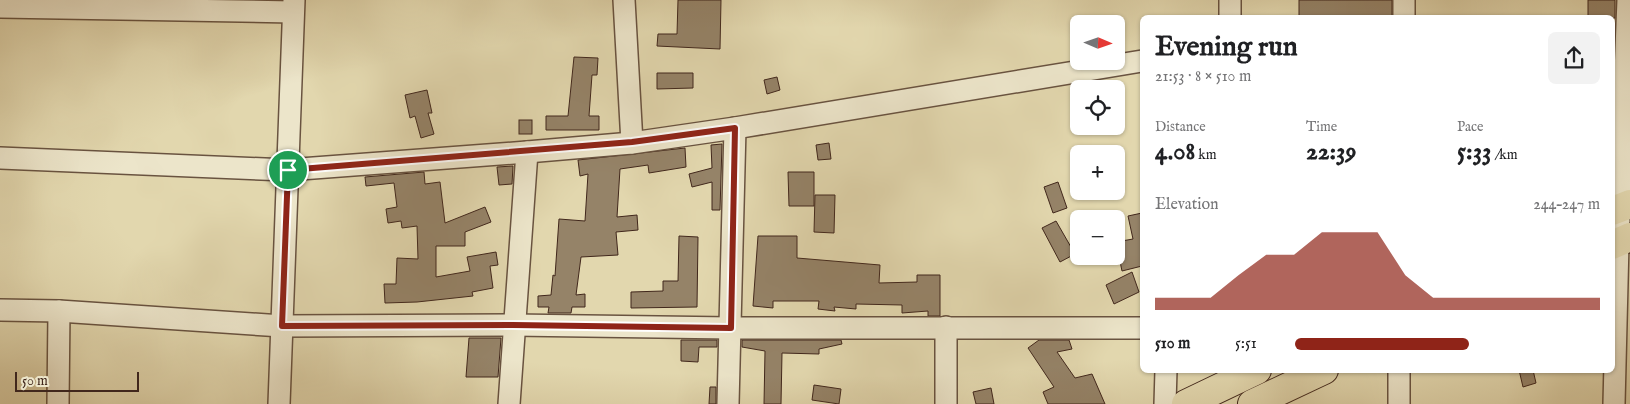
<!DOCTYPE html>
<html lang="en">
<head>
<meta charset="utf-8">
<style>
  :root { --surface:#fff; --page:#f2f2f2; --text:#202124; --muted:#757577; --accent:#8f2418 }
  body { margin:0; font-family:"IM FELL English",serif; background:var(--page); color:var(--text); height:100vh; display:flex; flex-direction:column; font-size:19px; white-space:nowrap }
  * { box-sizing:border-box; margin:0 }
  p { font-size:16px; color:var(--muted) }
  .icon { flex:none; width:28px; height:28px; fill:none; stroke:currentColor; stroke-width:2; stroke-linecap:round; stroke-linejoin:round }
  .map { position:relative; flex:1; overflow:hidden }
  .side { position:absolute; left:1140px; top:15px; width:475px; height:358px; display:flex; flex-direction:column; background:var(--surface); border-radius:8px; box-shadow:0 1px 4px #0004 }
  .side>* { flex:none }
  .needle { width:32px; rotate:92deg }
  .buttons { position:absolute; left:1070px; top:15px; display:grid; gap:10px }
  .buttons a { display:grid; place-items:center; width:55px; height:55px; border-radius:8px; background:var(--surface); box-shadow:0 1px 4px #0004; font-size:25px }
  .scale { position:absolute; left:15px; bottom:12px; width:124px; box-sizing:border-box; padding-left:5px; border:2px solid #41271c; border-top:0; font-size:14px; line-height:18px; white-space:nowrap; color:#41271c; -webkit-text-stroke:4px #ece5ca; paint-order:stroke }
  .pin { position:absolute; display:grid; place-items:center; width:42px; height:42px; color:#fff; margin:-21px; border:2px solid #fff; border-radius:50%; box-shadow:0 1px 5px #0007 }
  .round { display:grid; place-items:center; flex:none; width:52px; height:52px; border-radius:8px; background:var(--page) }
  .summary { display:flex; align-items:center; justify-content:space-between; height:85px; padding:0 15px }
  h1 { font-size:28px; font-weight:700; line-height:38px }
  .metrics { display:grid; grid-template-columns:repeat(3,1fr); gap:8px; height:85px; padding:5px 15px }
  .metrics div { display:grid; align-content:center }
  .metrics b { font-size:25px; font-weight:700 }
  .metrics small { font-size:14px; font-weight:400 }
  .metrics p { font-size:14px }
  .chart { height:140px; padding:10px 15px }
  .chart p { display:flex; justify-content:space-between }
  .chart svg { width:100%; height:90px; margin-top:5px; fill:var(--accent); opacity:.7 }
  ul { padding:0 15px; list-style:none; font-size:16px }
  li { display:grid; grid-template-columns:80px 60px 1fr; align-items:center; height:38px }
  li i { height:12px; border-radius:6px; background:var(--accent) }
  .map>svg:first-child { display:block }
</style>
</head>
<body>
<div class="map">
<svg width="1630" height="404" viewBox="0 0 1630 404">
  <rect width="100%" height="100%" fill="#e2d7ae"/>
  <filter id="stains"><feTurbulence type="fractalNoise" baseFrequency=".004" numOctaves="4"/><feColorMatrix values="0 0 0 0 .2 0 0 0 0 .09 0 0 0 0 .02 0 0 0 .5 -.17"/></filter>
  <radialGradient id="worn" r=".72"><stop offset=".6" stop-color="#630" stop-opacity="0"/><stop offset="1" stop-color="#630" stop-opacity=".3"/></radialGradient>
  <g fill="#958368" stroke="#41271c">
    <path d="M678,0H721L720,49L657,46L658,34H677Z"/>
    <rect x="1299" y="0" width="93" height="18"/>
    <rect x="1588" y="0" width="27" height="18"/>
    <path d="M574,57L598,58L597,75H592L589,116H599V130H546V116H568Z"/>
    <path d="M657,73H693V88L657,89Z"/>
    <path d="M777,77L780,90L767,94L764,80Z"/>
    <path d="M427,90L432,113H428L434,134L421,138L415,116L410,118L405,95Z"/>
    <rect x="519" y="120" width="13" height="14"/>
    <path d="M829,143L831,159L818,160L816,145Z"/>
    <path d="M722,144L720,210H712V182L692,187L689,174L712,168L711,145Z"/>
    <path d="M685,148L686,167L649,173L648,165L620,169L617,217L637,215L638,230L616,232L618,255L581,257L576,295L585,294V307H572L571,313H548L549,307H538V296L551,295L553,275L555,276L559,219L585,221L588,174L580,176L578,160Z"/>
    <path d="M513,166L512,184L499,185L497,167Z"/>
    <path d="M424,172L425,184L440,182L445,223L485,207L491,222L465,232V246H436V277L470,271L467,257L496,252L498,265L490,266L493,288L472,292L473,296L417,302L385,303L384,284H396L397,258L418,259L417,226L402,228L401,221L388,223L386,209L397,207L394,183L366,186L365,177Z"/>
    <path d="M788,172H814V206H789Z"/>
    <path d="M1058,182L1067,208L1053,213L1044,187Z"/>
    <path d="M815,195H835L834,233L814,232Z"/>
    <path d="M1142,213V266L1122,271L1116,242L1133,239L1128,216Z"/>
    <path d="M1056,221L1075,254L1060,262L1042,228Z"/>
    <path d="M679,236L698,237L697,307L631,308V292L663,291V281H678Z"/>
    <path d="M758,236H797V258L880,265L879,283L917,282V275H940V316H928V311L902,313V305L856,304V309L834,307L835,311L818,309L819,301H773V308L753,306Z"/>
    <path d="M1132,272L1139,292L1114,304L1106,285Z"/>
    <path d="M469,338H501L498,377H466Z"/>
    <path d="M681,340H717V347H699L698,362L681,361Z"/>
    <path d="M742,340H841L842,344L819,349V354L782,353L781,404H764L765,351L742,347Z"/>
    <path d="M1039,340H1069L1072,349L1057,352L1075,378L1092,374L1105,404H1048L1043,392L1054,387L1028,348Z"/>
    <path d="M1519,370H1533L1536,383L1523,387Z"/>
    <path d="M814,385L841,389L839,404L812,400Z"/>
    <path d="M710,387H716V404H709Z"/>
    <path d="M991,388L994,404H976L973,392Z"/>
  </g>
  <g fill="none" stroke-linecap="round" stroke-linejoin="round">
    <g stroke="#695340" stroke-width="24">
      <g id="minor">
        <path d="M624,0L632,143"/>
        <path d="M0,7L293,12"/>
        <path d="M1230,18V0"/>
        <path d="M1404,18V0"/>
        <path d="M0,158L287,170L527,152L632,143L735,128L1142,61"/>
        <path d="M0,310L59,311L282,326L513,325L731,328H1142"/>
        <path d="M946,327V404"/>
        <path d="M58,404L59,311"/>
        <path d="M279,404L294,0"/>
        <path d="M509,404L527,152"/>
        <path d="M728,404L735,128"/>
        <path d="M1165,404L1166,370"/>
        <path d="M1399,404V370"/>
        <path d="M1614,404L1618,243L1628,0"/>
      </g>
    </g>
    <g stroke="#41271c" stroke-width="30">
      <g id="major">
        <path d="M1612,211L1630,204"/>
        <path d="M1612,245L1630,237"/>
        <path d="M1186,404L1257,370"/>
        <path d="M1252,404L1324,370"/>
      </g>
    </g>
    <use href="#minor" stroke="#ece5ca" stroke-width="21"/>
    <use href="#major" stroke="#e2d7ae" stroke-width="28"/>
  </g>
  <g fill="none" stroke-linecap="round" stroke-linejoin="round">
    <g stroke="#fff" stroke-width="10">
      <path id="route" d="M735,128L731,328L513,325L282,326L288,170L632,142Z"/>
    </g>
    <use href="#route" stroke="#8f2418" stroke-width="6"/>
  </g>
  <rect width="100%" height="100%" filter="url(#stains)"/>
  <rect width="100%" height="100%" fill="url(#worn)"/>
</svg>
<div class="buttons">
<a><svg class="needle" viewBox="-14 -14 28 28"><path d="M0-13l5 13h-10z" fill="#e53935"/><path d="M0 13l5-13h-10z" fill="#757577"/></svg></a>
<a><svg class="icon" aria-label="locate" viewBox="0 0 24 24"><circle cx="12" cy="12" r="6"/><path d="M12 2v4M12 18v4M2 12h4M18 12h4"/></svg></a>
<a>+</a>
<a>−</a>
</div>
<div class="scale">50 m</div>
<div class="pin" style="left:288px;top:170px;background:#1e9e55"><svg class="icon" aria-label="arrive" viewBox="0 0 24 24"><path d="M6 21V4h12l-3 4 3 4H6"/></svg></div>
<section class="side">
<div class="summary"><div><h1>Evening run</h1><p>21:53 · 8 × 510 m</p></div><a class="round"><svg class="icon" aria-label="share" viewBox="0 0 24 24"><path d="M12 15V3M7 8l5-5 5 5M5 13v7h14v-7"/></svg></a></div>
<div class="metrics">
<div><p>Distance</p><b>4.08<small> km</small></b></div>
<div><p>Time</p><b>22:39</b></div>
<div><p>Pace</p><b>5:33<small> /km</small></b></div>
</div>
<div class="chart"><p><span>Elevation</span>244–247 m</p>
<svg viewBox="0 0 160 44" preserveAspectRatio="none"><path d="M0 44V38L10 38L20 38L30 27L40 17L50 17L60 6L70 6L80 6L90 27L100 38L110 38L120 38L130 38L140 38L150 38L160 38V44z"/></svg>
</div>
<ul>
<li><b>510 m</b>5:51<i style="width:57%"></i></li>
</ul>
</section>
</div>
</body>
</html>
